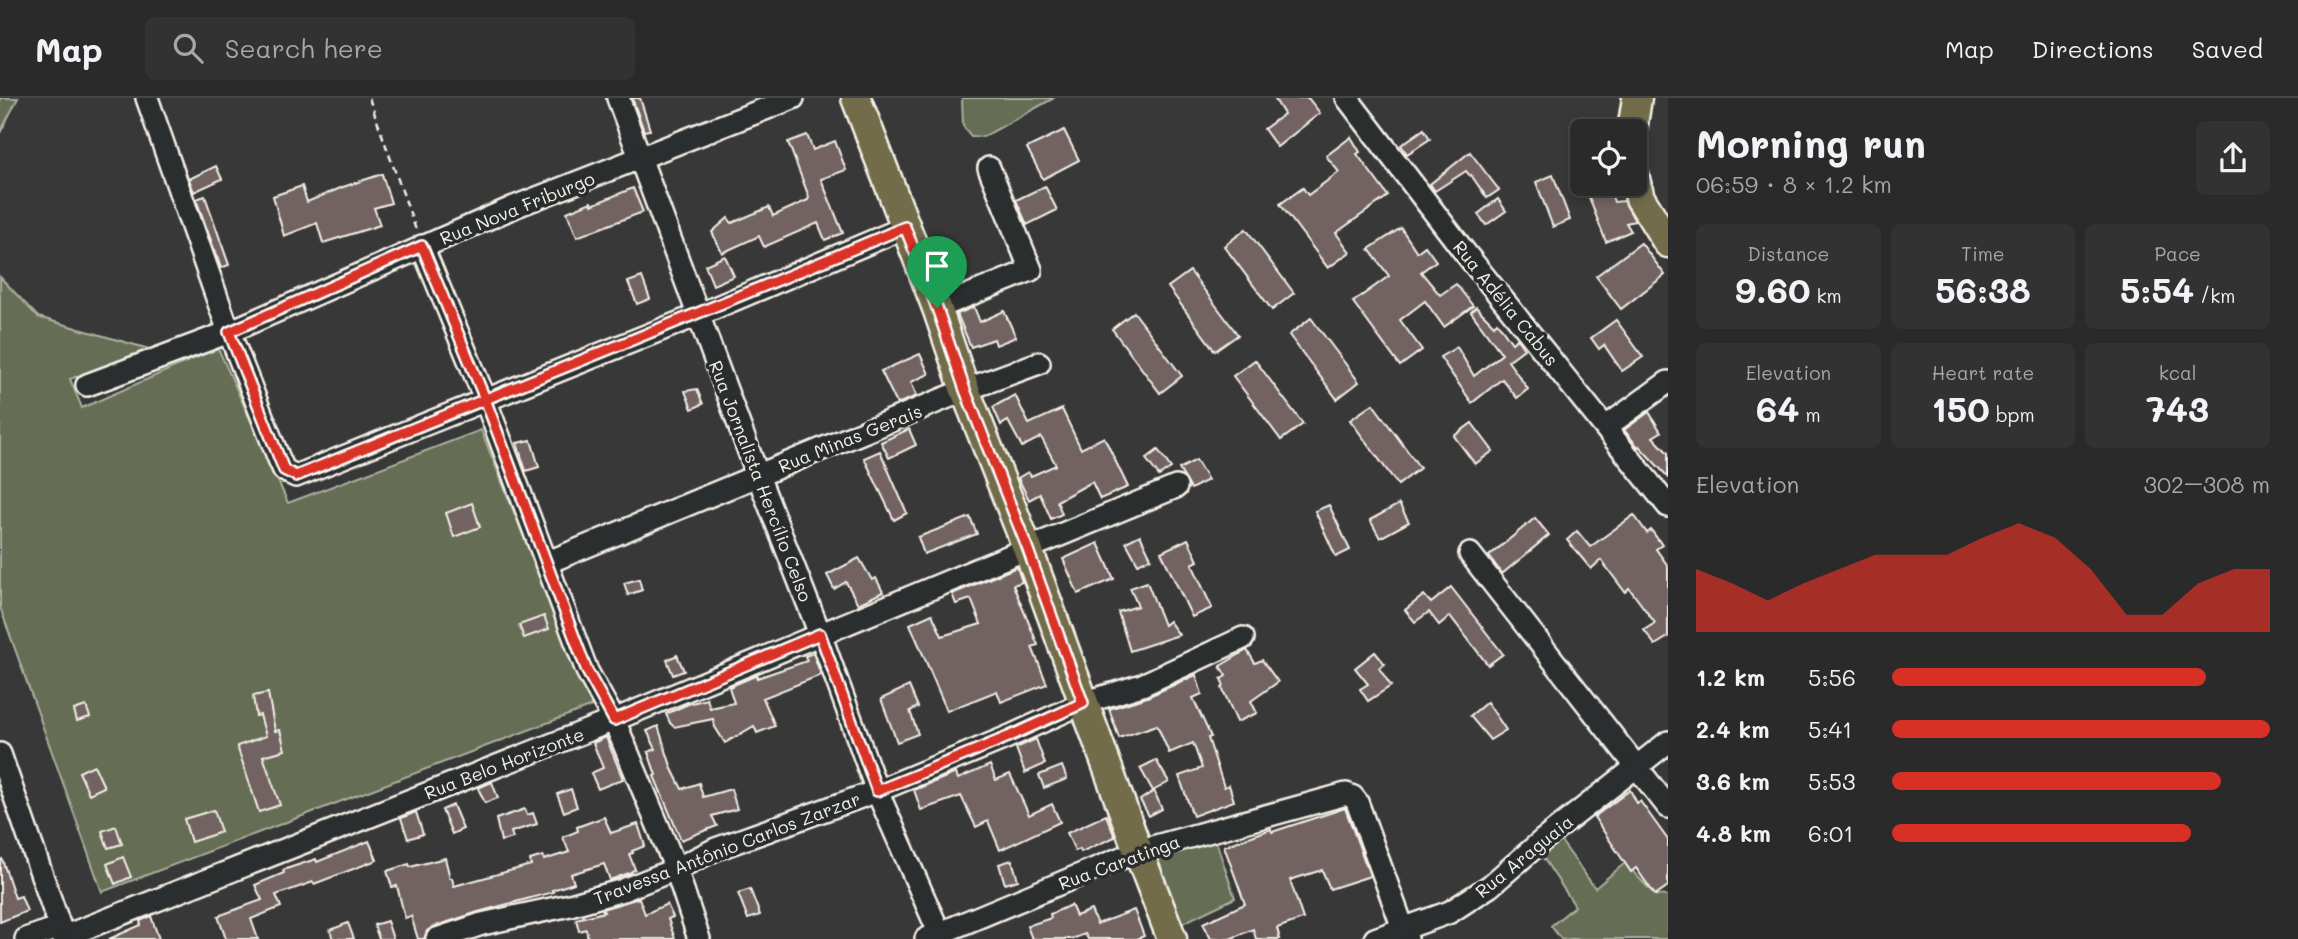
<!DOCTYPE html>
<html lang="en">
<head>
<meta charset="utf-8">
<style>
  :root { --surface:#2a2a2a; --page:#323232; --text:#f1f3f6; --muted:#a5a7a8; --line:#464647; --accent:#d93025 }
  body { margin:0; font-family:Mali,sans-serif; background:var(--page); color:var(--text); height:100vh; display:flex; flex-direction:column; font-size:26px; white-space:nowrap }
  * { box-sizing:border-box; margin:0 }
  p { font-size:23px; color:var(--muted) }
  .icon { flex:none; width:38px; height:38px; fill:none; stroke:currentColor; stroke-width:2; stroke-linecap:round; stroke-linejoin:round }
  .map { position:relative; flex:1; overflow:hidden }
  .details { display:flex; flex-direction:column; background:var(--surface); width:630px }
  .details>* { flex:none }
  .controls { position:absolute; left:1570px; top:21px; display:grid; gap:14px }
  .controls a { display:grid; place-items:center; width:77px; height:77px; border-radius:10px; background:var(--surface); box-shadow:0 4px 10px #0003,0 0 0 2px var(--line); font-size:35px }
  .pin { position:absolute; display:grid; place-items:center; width:60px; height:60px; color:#fff; margin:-72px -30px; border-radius:50% 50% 50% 0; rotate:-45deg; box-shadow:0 0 7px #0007 }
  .pin .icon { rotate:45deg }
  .round { display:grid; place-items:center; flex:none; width:74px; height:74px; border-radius:10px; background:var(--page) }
  .overview { display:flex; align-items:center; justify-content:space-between; height:119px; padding:0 28px }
  h1 { font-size:38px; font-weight:700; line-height:52px }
  .stats { display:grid; grid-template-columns:repeat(3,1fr); gap:10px; height:119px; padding:7px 28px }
  .stats div { display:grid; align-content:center; border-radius:10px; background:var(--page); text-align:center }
  .stats b { font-size:35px; font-weight:700 }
  .stats small { font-size:19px; font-weight:400 }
  .stats p { font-size:19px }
  .chart { height:196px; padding:14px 28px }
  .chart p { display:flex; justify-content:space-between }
  .chart svg { width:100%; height:126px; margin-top:7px; fill:var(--accent); opacity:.7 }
  ul { padding:0 28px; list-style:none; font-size:23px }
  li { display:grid; grid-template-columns:112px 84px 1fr; align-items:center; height:52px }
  li i { height:18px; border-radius:9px; background:var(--accent) }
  header { display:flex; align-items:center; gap:42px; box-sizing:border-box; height:98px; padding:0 35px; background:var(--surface); border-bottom:2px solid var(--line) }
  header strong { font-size:33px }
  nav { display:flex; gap:38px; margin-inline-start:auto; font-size:24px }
  .search { width:490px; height:63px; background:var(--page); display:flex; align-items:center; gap:18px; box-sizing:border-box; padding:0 24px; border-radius:10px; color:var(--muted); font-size:26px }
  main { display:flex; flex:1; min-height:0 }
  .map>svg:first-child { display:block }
</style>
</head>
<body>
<header>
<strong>Map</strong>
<div class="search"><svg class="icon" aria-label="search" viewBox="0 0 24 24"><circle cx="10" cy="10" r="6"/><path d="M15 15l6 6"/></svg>Search here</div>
<nav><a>Map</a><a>Directions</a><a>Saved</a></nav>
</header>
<main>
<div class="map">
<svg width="1668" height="841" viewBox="0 0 1668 841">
  <rect width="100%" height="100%" fill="#383838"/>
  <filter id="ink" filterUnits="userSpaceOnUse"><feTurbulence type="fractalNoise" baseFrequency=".0143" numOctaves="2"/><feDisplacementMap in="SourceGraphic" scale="14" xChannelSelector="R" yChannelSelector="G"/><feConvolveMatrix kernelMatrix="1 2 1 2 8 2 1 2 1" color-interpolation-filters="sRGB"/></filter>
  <g filter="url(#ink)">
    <g fill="#656e55" stroke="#acb09e" stroke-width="2">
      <path d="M0,0H18L0,35Z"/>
      <path d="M962,0H1054L983,39L971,38L963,28Z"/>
      <path d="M0,179L38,219L149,251L70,281L82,310L218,250L288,405L481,332L592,608L102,794L0,509Z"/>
      <path d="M1214,737L1235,800L1179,827L1152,756Z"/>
      <path d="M1561,743L1595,790L1625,765L1655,797L1668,798V841H1561L1551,828L1575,808L1540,755Z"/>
    </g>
    <g fill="#726362" stroke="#f4f1e8" stroke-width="2">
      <path d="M632,0H640L650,32L644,33Z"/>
      <path d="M1274,0H1308L1320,15L1277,49L1264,31L1284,16Z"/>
      <path d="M1424,31L1430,41L1407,56L1401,47Z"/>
      <path d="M1064,32L1079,62L1043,81L1027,50Z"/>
      <path d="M807,37L813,52L835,43L846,72L821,81L843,135L825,142L818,125L764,149L759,138L722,155L712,134L728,120L732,125L769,109L773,118L808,102L809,99L788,44Z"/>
      <path d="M1351,39L1360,54L1357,56L1388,98L1336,135L1350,154L1328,170L1280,106L1303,90L1308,97L1339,74L1326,58Z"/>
      <path d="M1470,54L1499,92L1487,100L1471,77L1470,78L1466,73L1435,93L1430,86Z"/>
      <path d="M216,68L222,81L194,94L189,81Z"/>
      <path d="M382,76L391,105L374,110L380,127L323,145L317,125L284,138L273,98L302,88L307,104L343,89Z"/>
      <path d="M1553,77L1570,122L1553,129L1536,84Z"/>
      <path d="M1584,86H1608L1614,104L1624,103L1635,123L1626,125L1631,133L1606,144Z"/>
      <path d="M1045,88L1057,112L1027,127L1016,102Z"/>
      <path d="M633,90L643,114L577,139L567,114L591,104L592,107Z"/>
      <path d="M205,98L229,167L221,170L196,101Z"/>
      <path d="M1498,101L1506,113L1486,127L1478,116Z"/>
      <path d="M1401,130L1417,154L1425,148L1436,163L1421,174L1440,197L1456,186L1473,208L1444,229L1425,203L1400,222L1422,252L1400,268L1353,204L1389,178L1369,151Z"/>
      <path d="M1246,131L1294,195L1272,212L1224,148Z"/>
      <path d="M1641,145L1665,177L1621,211L1596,178Z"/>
      <path d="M725,158L734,178L713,187L705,167Z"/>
      <path d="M1190,173L1238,237L1215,253L1168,189Z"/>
      <path d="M642,179L650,201L637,206L628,184Z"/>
      <path d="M974,209L980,224L1004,213L1016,239L996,247L994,241L971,249L957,216Z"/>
      <path d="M1476,209L1494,227L1497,224L1512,245L1517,241L1524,251L1508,263L1528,291L1517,300L1502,281L1472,305L1440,259L1457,249L1474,278L1502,256L1471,214Z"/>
      <path d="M1134,214L1182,278L1160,295L1112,231Z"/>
      <path d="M1311,220L1359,284L1337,301L1289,237Z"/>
      <path d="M1616,222L1643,259L1622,273L1604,247L1599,251L1591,240Z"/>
      <path d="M920,256L929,276L911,284L917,298L897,306L881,273Z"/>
      <path d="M1255,262L1303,326L1281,342L1233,278Z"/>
      <path d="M697,291L703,306L692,311L685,293Z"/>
      <path d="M1015,297L1029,326L1062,311L1081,351L1104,339L1128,389L1100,401L1092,384L1057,403L1062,416L1051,421L1040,396L1029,402L1018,380L1028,374L1031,378L1056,367L1041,339L1022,349L1008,323L1001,327L993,309Z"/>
      <path d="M1373,306L1420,370L1398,387L1350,322Z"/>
      <path d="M1649,314L1661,334L1653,339L1668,355V379L1639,348L1638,349L1624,332Z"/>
      <path d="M1472,325L1493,353L1475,366L1454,338Z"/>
      <path d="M909,331L916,347L889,360L881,344Z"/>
      <path d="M531,342L539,369L526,373L517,345Z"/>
      <path d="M1158,352L1171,370L1159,378L1146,361Z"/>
      <path d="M880,353L907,415L894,422L864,360Z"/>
      <path d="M1196,362L1208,382L1191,391L1179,371Z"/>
      <path d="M472,405L480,429L454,439L446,415Z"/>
      <path d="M1399,406L1409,424L1380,440L1370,422Z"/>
      <path d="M1329,407L1350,452L1336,459L1315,413Z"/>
      <path d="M1634,417L1647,435L1651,432L1662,447L1656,451L1668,468V539L1655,547L1644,532L1655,525L1629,490L1625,494L1601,462L1591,471L1567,442L1577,433L1590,449Z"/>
      <path d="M970,419L977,436L924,456L918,439Z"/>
      <path d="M1535,420L1549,437L1502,476L1489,458Z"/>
      <path d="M1140,437L1151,460L1138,466L1126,444Z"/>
      <path d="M1188,441L1198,463L1192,466L1212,510L1192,519L1161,454Z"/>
      <path d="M1098,445L1114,481L1078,496L1063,461Z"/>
      <path d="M859,460L872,482L876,480L883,494L858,506L846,484L834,491L827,477Z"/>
      <path d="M1017,469L1022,484L1013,487L1038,547L1032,549L1047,586L1001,604L997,593L947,613L910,526L932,516L942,538L981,526L971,501L956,506L952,496Z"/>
      <path d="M639,481L642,492L628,497L624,485Z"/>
      <path d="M1147,484L1164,527L1169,523L1179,537L1130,553L1118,514L1138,508L1130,490Z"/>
      <path d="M1451,489L1503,556L1488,567L1450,518L1439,527L1429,514L1415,524L1405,512L1424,497L1431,505Z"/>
      <path d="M544,518L549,531L524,540L519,527Z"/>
      <path d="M1247,552L1255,565L1262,562L1278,584L1251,603L1257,615L1237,624L1222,590L1224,588L1221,581L1226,578L1220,568Z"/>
      <path d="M1375,554L1385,566L1379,570L1391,588L1368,603L1360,591L1368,586L1355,570Z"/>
      <path d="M813,555L821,577L763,600L775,628L757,635L754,628L725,645L715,629L713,621L674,629L670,625L666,616L688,606L707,601L710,610L734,605L729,589L757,577V580L807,563L805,558Z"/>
      <path d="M677,557L684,573L673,577L667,562Z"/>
      <path d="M1196,577L1202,596L1193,600L1211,639L1208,640L1224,689L1229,687L1234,703L1193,718L1179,678L1202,670L1193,645L1169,655L1157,627L1119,640L1109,611L1147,599Z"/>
      <path d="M909,588L918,609L910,613L918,636L897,644L881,601Z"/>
      <path d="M268,595L275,633L280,632L285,652L263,658L280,707L259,714L237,648L266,638L260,617L256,618L253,598Z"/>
      <path d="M1487,604L1506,632L1490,642L1470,618Z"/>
      <path d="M86,608L90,619L77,623L74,612Z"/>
      <path d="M658,628L672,671L682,691L699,685L703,699L731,691L737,711L712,718L717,728L681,742L654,678L656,677L648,654L656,651L647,633Z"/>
      <path d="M606,639L623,681L598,691L591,675L603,670L593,645Z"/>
      <path d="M1036,641L1045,666L1025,675L1016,650Z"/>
      <path d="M1156,662L1169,684L1153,693L1140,670Z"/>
      <path d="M94,667L104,689L89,696L79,674Z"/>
      <path d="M990,667L996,682L1010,676L1029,717L1052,706L1060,724L1000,752L988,723L976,729L961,698L921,712L914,692L956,675L958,681Z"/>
      <path d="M1062,668L1067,681L1044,690L1039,677Z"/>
      <path d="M492,684L498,700L485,705L478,690Z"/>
      <path d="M571,691L577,709L564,714L557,696Z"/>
      <path d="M1630,692L1637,705L1640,703L1668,742V788L1655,797L1636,770L1631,774L1594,719Z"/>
      <path d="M1154,693L1162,711L1149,718L1140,702Z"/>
      <path d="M453,707L463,731L452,736L442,712Z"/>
      <path d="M1345,710L1370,778L1330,791L1322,772L1290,782L1303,821L1277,830L1280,841H1256L1253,831L1230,841H1211L1203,825L1245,806L1224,748L1271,731L1272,734Z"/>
      <path d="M525,711L527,717L533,715L537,726L511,734L513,740L501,743L496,721Z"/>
      <path d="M214,712L221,734L191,744L184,721Z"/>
      <path d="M416,714L423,736L408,741L401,720Z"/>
      <path d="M1106,717L1115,739L1081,754L1080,751L1075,753L1067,735Z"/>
      <path d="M604,719L611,735L638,726L645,748L632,753L633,755L629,756L635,771L629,775L610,782L604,766L571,776L574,785L552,792L553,794L478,814L433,829L427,833L424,841H418L411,818L405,820L397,788L392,789L387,773L409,766L410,769L445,760L450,780H452L454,788L531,767L530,762L543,758L544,762L569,754L563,739L578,733L577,729Z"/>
      <path d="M116,728L122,746L108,750L102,733Z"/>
      <path d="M369,743L377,762L314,786L313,784L276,797L281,809L251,821L258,841H226L218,818L262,802L255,787L284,775L283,772L316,761L317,764Z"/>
      <path d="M123,759L131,779L115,786L107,766Z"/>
      <path d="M2,761L15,800L21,798L27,813L0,824V762Z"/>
      <path d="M1012,762L1018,782L1005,786L999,766Z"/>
      <path d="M750,791L760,817L748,821L738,795Z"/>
      <path d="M639,800L645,816L667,806L673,819L668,821L675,841H588L586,831L579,833L576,821L604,814L602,811Z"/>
      <path d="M1071,807L1076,818L1091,812L1097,826L1134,812L1144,838L1137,841H1088L1085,836L1072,841H1032L1027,828L1051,820L1050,816Z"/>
      <path d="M151,818L159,841H109L141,827L140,823Z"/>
      <path d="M387,823L393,841H379L374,827Z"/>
      <path d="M348,825L354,841H333L330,832Z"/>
    </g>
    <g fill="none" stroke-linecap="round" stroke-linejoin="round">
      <g stroke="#f4f1e8" stroke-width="26">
        <g id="minor">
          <path d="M147,0L229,234L279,361L284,372L296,378L698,217L906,129"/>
          <path d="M618,0L758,378L820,536L877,693L942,841"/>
          <path d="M1347,0L1463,152L1668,408"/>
          <path d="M422,148L485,301L587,573L614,622L676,771L699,841"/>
          <path d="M937,210L1031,172L989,70"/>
          <path d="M87,287L229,234L514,109L793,0"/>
          <path d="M1606,329L1668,284"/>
          <path d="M1470,456L1668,709"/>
          <path d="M546,465L965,292L1039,265"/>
          <path d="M0,656L64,841"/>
          <path d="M63,839L614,622L1176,389"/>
          <path d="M26,841L60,829"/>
          <path d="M437,841L482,826L570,807L623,792L676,771L716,751L877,693L1008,639L1083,605L1142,587L1243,540"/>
          <path d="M926,841L1138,753L1346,696L1353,699L1357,704L1407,841"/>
          <path d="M1375,841L1450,814L1490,788L1543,742L1668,644"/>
        </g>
      </g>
      <g stroke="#f4f1e8" stroke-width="33">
        <g id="major">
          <path d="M856,0L937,210L965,292L1027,449L1138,753L1172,841"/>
          <path d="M1632,33L1637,0"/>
          <path d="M1634,77L1640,100L1668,145"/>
        </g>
      </g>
      <path stroke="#f4f1e8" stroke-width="2.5" stroke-dasharray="7 5" stroke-linecap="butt" d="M369,0L416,132"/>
      <use href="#minor" stroke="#2a2d2e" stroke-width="21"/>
      <use href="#major" stroke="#726c4b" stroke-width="28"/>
    </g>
  </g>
  <g fill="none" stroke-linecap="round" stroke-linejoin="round" filter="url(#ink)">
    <g stroke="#fff" stroke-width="14">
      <path id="route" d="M937,210L905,129C703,215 499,295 296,378L284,372L229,234L422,148L485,301L587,573L614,622L820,536L877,693L1008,639L1083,605L1027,449L965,292L937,210"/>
    </g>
    <use href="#route" stroke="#d93025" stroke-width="9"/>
  </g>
  <g text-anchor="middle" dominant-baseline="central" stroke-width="7" stroke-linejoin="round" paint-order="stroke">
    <g font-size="18" fill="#f4f1e8" stroke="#2a2d2e">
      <text transform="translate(517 110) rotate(-22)">Rua Nova Friburgo</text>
      <text transform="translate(1506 205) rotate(51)">Rua Adélia Cabus</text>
      <text transform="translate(850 340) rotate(-22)">Rua Minas Gerais</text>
      <text transform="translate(761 383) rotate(69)">Rua Jornalista Hercílio Celso</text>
      <text transform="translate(504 665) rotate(-21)">Rua Belo Horizonte</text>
      <text transform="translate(727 750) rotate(-21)">Travessa Antônio Carlos Zarzar</text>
      <text transform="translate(1524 758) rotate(-39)">Rua Araguaia</text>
      <text transform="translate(1119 764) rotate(-20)">Rua Caratinga</text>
    </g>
  </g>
</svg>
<div class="controls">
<a><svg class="icon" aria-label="locate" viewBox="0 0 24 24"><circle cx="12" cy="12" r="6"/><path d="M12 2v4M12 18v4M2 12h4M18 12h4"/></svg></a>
</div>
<div class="pin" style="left:937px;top:210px;background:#1e9e55"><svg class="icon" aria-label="arrive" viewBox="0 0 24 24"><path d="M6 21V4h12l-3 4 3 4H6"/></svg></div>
</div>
<section class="details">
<div class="overview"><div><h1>Morning run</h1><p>06:59 · 8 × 1.2 km</p></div><a class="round"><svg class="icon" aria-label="share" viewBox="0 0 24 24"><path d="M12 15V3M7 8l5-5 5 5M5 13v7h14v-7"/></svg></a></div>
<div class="stats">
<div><p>Distance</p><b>9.60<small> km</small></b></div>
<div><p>Time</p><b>56:38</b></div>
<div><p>Pace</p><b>5:54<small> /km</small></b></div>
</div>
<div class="stats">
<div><p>Elevation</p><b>64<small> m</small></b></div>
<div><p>Heart rate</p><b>150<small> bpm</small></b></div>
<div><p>kcal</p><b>743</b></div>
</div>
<div class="chart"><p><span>Elevation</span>302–308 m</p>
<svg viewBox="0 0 160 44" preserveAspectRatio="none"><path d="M0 44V22L10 27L20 33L30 27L40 22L50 17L60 17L70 17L80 11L90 6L100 11L110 22L120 38L130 38L140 27L150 22L160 22V44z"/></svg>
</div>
<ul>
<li><b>1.2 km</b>5:56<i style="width:83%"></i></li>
<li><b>2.4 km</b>5:41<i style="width:100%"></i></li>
<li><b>3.6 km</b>5:53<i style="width:87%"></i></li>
<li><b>4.8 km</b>6:01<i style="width:79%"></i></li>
</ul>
</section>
</main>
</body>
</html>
